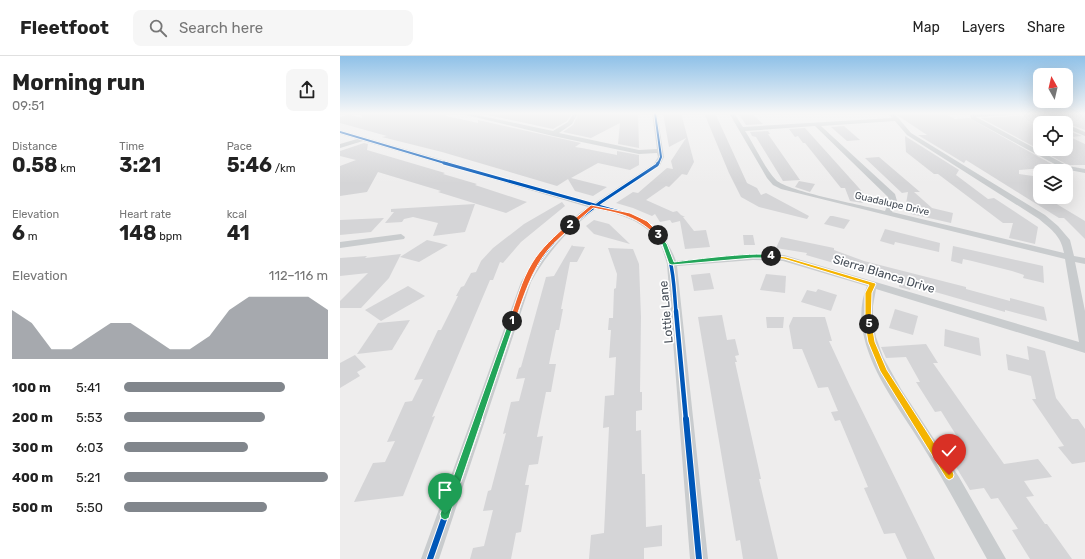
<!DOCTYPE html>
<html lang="en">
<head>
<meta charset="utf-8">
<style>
  :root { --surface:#fff; --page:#f6f6f6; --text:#222; --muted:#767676; --line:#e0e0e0; --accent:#81868c }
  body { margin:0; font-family:Rubik,sans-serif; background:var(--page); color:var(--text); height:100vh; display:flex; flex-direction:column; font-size:15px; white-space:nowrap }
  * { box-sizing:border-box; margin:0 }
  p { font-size:13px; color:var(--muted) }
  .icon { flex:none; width:22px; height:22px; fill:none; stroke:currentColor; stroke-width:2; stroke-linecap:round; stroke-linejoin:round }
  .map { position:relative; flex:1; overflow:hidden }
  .side { display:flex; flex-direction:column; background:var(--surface); width:340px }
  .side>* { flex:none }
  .needle { width:26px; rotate:352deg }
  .tools { position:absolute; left:693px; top:12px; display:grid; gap:8px }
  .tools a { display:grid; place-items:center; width:40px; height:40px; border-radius:8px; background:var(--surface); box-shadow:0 4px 16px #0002; font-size:20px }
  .pin { position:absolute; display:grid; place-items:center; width:34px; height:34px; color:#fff; margin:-41px -17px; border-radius:50% 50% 50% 0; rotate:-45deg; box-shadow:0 0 4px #0007 }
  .pin .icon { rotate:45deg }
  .km { position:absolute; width:20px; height:20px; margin:-10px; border-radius:50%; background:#222; color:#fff; font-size:11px; line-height:20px; text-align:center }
  .round { display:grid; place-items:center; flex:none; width:42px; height:42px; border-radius:8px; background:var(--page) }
  .summary { display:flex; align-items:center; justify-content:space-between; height:68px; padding:0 12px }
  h1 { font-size:22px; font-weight:700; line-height:30px }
  .stats { display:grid; grid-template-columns:repeat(3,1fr); gap:6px; height:68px; padding:4px 12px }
  .stats div { display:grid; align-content:center }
  .stats b { font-size:20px; font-weight:700 }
  .stats small { font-size:11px; font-weight:400 }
  .stats p { font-size:11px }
  .chart { height:112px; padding:8px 12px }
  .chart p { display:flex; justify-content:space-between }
  .chart svg { width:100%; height:72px; margin-top:4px; fill:var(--accent); opacity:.7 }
  ul { padding:0 12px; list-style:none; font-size:13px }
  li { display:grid; grid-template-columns:64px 48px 1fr; align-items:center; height:30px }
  li i { height:10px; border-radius:5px; background:var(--accent) }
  header { display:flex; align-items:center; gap:24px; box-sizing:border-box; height:56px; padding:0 20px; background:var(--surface); border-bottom:1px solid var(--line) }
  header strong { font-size:19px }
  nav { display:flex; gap:22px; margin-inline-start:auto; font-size:14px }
  .search { width:280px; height:36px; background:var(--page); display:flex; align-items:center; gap:10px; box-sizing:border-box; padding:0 14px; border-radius:8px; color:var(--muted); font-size:15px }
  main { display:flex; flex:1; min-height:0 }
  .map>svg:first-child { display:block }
</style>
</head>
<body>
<header>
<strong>Fleetfoot</strong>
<div class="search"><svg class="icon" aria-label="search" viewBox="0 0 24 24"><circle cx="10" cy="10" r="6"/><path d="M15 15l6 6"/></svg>Search here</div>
<nav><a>Map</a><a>Layers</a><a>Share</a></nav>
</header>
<main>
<section class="side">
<div class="summary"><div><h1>Morning run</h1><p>09:51</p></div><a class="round"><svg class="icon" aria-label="share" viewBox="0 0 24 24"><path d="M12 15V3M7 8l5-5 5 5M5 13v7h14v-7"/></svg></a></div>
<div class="stats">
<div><p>Distance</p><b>0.58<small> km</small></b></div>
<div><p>Time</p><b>3:21</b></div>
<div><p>Pace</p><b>5:46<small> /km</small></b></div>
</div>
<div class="stats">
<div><p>Elevation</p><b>6<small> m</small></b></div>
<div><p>Heart rate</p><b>148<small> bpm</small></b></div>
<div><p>kcal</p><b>41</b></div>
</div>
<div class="chart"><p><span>Elevation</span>112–116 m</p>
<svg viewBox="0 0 160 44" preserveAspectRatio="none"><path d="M0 44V14L10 22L20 38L30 38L40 30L50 22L60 22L70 30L80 38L90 38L100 30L110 14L120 6L130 6L140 6L150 6L160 14V44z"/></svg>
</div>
<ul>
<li><b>100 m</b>5:41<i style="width:79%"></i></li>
<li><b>200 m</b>5:53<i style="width:69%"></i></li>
<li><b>300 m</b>6:03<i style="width:61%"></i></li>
<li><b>400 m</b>5:21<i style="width:100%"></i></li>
<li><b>500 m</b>5:50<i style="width:70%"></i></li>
</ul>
</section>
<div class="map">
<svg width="745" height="503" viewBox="0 0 745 503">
  <rect width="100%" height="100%" fill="#eeeded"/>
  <g fill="#d5d5d7">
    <path d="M22,57H93L138,67V64L241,87L235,91L242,92L277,99V95L299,99V109L290,114L258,107L231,122L267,131L253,140L235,135L228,123L217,130L102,96L42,81L47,80L0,67V61L9,59L22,62Z"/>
    <path d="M139,57H232L227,65L213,73Z"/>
    <path d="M239,57H265V59L298,57L299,92L278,88L280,67L251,82L223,76L233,69Z"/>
    <path d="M323,57H341L354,106L347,119L342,118L329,131L326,130L306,144L333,156L337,155L341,159L345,161H343L354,175L366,174L370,191L345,193L340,165L332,167L330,164L320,166L315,158L312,160L293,152L276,147L293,136L298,137L327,112L333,113L331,105L346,82L329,91Z"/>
    <path d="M364,57H375L407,127L417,132L421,139L426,137L469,160L467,163L419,151L401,141L389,117Z"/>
    <path d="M603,57L615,63L629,62L717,111L679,114V118L700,121V141H705L745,165V183L724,162H719L626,104L624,107L578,79H587L557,59Z"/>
    <path d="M745,57V74L727,67H723L708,59Z"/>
    <path d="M399,58H412L423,68L406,69Z"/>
    <path d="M695,59L700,62V93H726V74L742,80L730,81L745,88V109H728L641,62Z"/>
    <path d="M504,70L520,84L507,85L491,71Z"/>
    <path d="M465,72L527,141H521L523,147L510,145L505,132H501L465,87H463L458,80L455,81L449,73Z"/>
    <path d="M428,75L430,78H428L460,124L443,125L416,81L412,80L410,76Z"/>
    <path d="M565,80L619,114L616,119L648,143L654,142L698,171L695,188L669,182L673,167H663L598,118H594L566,96Z"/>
    <path d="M24,87L28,88L27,94L105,117L103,118L137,128L135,129L187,146L166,157L98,136L101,135L38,116L27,136L0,140V110L16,104L0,100V95Z"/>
    <path d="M539,101L580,136H574L592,152L613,157L611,167L571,158L572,156L565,154L568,136L562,137L525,102Z"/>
    <path d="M459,125L475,128L470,136L455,131Z"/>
    <path d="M222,146L225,150L181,186L163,207L160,206L153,224H150L92,361L95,360L63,440L14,446L33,407L45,406L55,385L47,386L65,346L72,345L83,323L74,324L98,274H101L118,240H116L121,231L124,230L131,217L136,216L141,205L153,192L184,168Z"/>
    <path d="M135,148L125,176L93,180L98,167L73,161L64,163L62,166L45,167L54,156H51V153Z"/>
    <path d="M490,160H493L510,164L504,173L484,168Z"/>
    <path d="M44,162L31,176L0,179V164Z"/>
    <path d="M254,164L269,168L290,188L254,178L246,170Z"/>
    <path d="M545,173L600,187L599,196L555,186L554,189L540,185Z"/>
    <path d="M403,179H413L415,189H404Z"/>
    <path d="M441,181L494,192V194L524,205L626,231V233L670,245V242L704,251L707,265L665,254V256L571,229L570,234L559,231L560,226L466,199L467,197L436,192Z"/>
    <path d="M87,184L108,189L79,206L60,201Z"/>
    <path d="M232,189L233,190L245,191L237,206H230L221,253H223L219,274H216L209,308H216L211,336H206L197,381L203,380L198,408L189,409L185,429H189L181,476L176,477L171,503H130L133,492L144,490L153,454L143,455L148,435L151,434L166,377L163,378L171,346L179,345L185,322L176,323L179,312L181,311L206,221L214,220Z"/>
    <path d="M613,190L703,210L704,227L683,222L684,219L672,215L632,205L623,203L622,208L611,205Z"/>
    <path d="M268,192L293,193L299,208L301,261L300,336H302V354L296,355V375L301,374L302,418H305L306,471L322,469V490L304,492V503H249L251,479L264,477L269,371L263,372L265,340L274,339L276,301L269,302L271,274H268L269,262H273L274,233L276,232L277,218Z"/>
    <path d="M61,198L49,222L21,252H0V245L28,217L0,220V202L27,200L25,202Z"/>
    <path d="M370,217L374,233L354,235L351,219Z"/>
    <path d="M426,218L446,220L445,237L420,234Z"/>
    <path d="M68,230L85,240L41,265L25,254Z"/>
    <path d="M478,233L497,239L491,255L461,246L467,234L476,236Z"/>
    <path d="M555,253L578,260L573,279L549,272Z"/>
    <path d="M382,259L387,284L395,283L399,299L395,300L397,306H395L421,423H419L438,503H403L400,484L396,485L358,261Z"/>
    <path d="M426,261H444L443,272H427Z"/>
    <path d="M453,261H485L492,285H489L509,328L595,503H567L555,477L544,478L524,432L528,431L500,364L495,365L491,356L498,355L488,331L478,332L462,293H453L449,270Z"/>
    <path d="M70,264L52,294L17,298L38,267Z"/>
    <path d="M605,273L639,282L641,300L604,290Z"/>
    <path d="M586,288L598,307H593L664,408L698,403L712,421L684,425L694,440L686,441L705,468H707L732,503H690L672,474L678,473L658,442L651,443L644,432L630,434L613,406H611L602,392L623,390L601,355L595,356L576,326H580L566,301L546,302L541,291Z"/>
    <path d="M687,290L705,295L716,342L732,363H738L745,373V406L732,408L718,391L724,390L692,343H696L691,320L668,314L666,298L689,304Z"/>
    <path d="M15,299L26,311L17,316L20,320L0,332V307Z"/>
  </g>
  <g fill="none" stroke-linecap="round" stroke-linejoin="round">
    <g fill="#c9ccce" fill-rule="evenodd">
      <path d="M118,57H127L213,75L228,66L234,57H238L232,68L219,77L299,94L317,93L312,57H317L324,101L320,109L261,149C298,158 322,167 336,205L413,198L444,199L739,286L725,203L441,133L433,129L427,122L389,57H394L403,71L552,62L548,57H554L571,77L705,159L718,170L730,184L734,200L745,202V208L735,206L745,255V297L536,233L533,250V266L536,281L543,301L561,333L619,421L666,503H647C625,464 604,424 580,386C560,353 533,320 524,281C520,265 520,246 527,230L443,205L413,204L337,210L368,503H350L327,208C325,201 323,194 320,188C306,165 280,158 256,153C228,173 208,196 191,226L99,503H81L181,226C199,196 219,171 248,151L23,85L0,92V88L17,83L0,78V74L253,148L314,108L318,101L317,97L299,98L213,80ZM555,65L567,79L699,163C712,174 721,180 724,197L552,156L557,145L555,138L481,70ZM475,70L548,141L549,145L545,155C523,149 449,136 436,124C425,113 414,88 405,75Z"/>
      <path d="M633,57H672L670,59L636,61L728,110L745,113V117L724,113L631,63L630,59Z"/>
      <path d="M693,57H700L722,67H714Z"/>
      <path d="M726,68L745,76V80L726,72Z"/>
      <path d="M61,178L65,181L64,183L0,192V186Z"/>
    </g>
    <g stroke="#fff" stroke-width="3.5">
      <g id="cycleway-far4">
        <path d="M315,57L321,101L318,108"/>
        <path d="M0,76L108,108"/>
      </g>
    </g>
    <g stroke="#fff" stroke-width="4.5">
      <g id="cycleway-far3">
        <path d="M104,107L283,157L302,165L312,172"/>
        <path d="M226,172L261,146L317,109L318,107"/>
      </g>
    </g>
    <g stroke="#fff" stroke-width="5.5">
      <g id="cycleway-far2">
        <path d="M311,171C335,195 333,224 336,256"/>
        <path d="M176,256C188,219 199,198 228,171"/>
      </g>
    </g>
    <g stroke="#fff" stroke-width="7">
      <g id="cycleway-far1">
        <path d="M336,255L346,364"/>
        <path d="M138,364L176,255"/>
      </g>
    </g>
    <g stroke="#fff" stroke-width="8">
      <g id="cycleway">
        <path d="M346,363L359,503"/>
        <path d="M90,503L139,363"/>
      </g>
    </g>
    <use href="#cycleway-far4" stroke="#0057b8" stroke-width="2"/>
    <use href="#cycleway-far3" stroke="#0057b8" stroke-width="3"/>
    <use href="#cycleway-far2" stroke="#0057b8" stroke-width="3.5"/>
    <use href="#cycleway-far1" stroke="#0057b8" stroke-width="4.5"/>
    <use href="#cycleway" stroke="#0057b8" stroke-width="6"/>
  </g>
  <linearGradient id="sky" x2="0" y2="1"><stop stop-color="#8fc1e8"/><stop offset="0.45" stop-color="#f7f7f7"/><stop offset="1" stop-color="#f7f7f7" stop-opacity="0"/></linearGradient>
  <rect width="745" height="127" fill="url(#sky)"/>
  <path fill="#22a559" stroke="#fff" d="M172,262L175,265L110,458L109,462L105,464L101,462L100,458L169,265Z"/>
  <path fill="#f0652b" stroke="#fff" d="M228,168L233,169C225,178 215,185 208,194C191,215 184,240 175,265V266H170L169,265C176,246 181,225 192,207C201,192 215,180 228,168Z"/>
  <path fill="#f0652b" stroke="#fff" d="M251,149L290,157L307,165L321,179L317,180C294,159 282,158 253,152L232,170H228V168Z"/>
  <path fill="#22a559" stroke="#fff" d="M318,177L327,188L334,206C350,204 424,194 434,200L431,202H413L332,209L329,208L322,188L316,179Z"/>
  <path fill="#f5b400" stroke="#fff" d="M431,199L446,201L535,227L536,228L532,237L531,269L529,270L525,268V237L529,229L444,203L429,202V199Z"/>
  <path fill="#f5b400" stroke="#fff" d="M529,265L532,268L535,286L547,314L613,416L614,419L613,422L609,424L606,422L540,315L528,286L525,268Z"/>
  <g text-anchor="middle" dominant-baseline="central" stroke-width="3.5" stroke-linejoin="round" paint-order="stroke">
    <g font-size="10" fill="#464e58" stroke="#fff">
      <text transform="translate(552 148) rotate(13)">Guadalupe Drive</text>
    </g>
    <g font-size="12" fill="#464e58" stroke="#fff">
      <text transform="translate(544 218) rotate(17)">Sierra Blanca Drive</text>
      <text transform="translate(326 256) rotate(-95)">Lottie Lane</text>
    </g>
  </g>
</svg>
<div class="tools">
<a><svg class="needle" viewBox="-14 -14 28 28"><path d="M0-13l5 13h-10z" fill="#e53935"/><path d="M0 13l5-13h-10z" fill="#767676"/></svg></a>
<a><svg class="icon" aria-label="locate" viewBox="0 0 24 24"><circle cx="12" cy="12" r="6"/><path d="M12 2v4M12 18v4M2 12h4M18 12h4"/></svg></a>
<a><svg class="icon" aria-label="layers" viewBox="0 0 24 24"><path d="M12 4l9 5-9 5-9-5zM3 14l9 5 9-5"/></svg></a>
</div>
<div class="pin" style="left:105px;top:458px;background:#1e9e55"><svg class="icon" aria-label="arrive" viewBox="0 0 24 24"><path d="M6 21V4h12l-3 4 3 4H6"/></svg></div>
<div class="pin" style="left:609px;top:419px;background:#d93025"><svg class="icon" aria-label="check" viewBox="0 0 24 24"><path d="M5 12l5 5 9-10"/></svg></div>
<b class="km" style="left:172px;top:265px">1</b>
<b class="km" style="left:230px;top:169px">2</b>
<b class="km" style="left:318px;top:179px">3</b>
<b class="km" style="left:431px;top:200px">4</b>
<b class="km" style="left:529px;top:268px">5</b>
</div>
</main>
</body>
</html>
